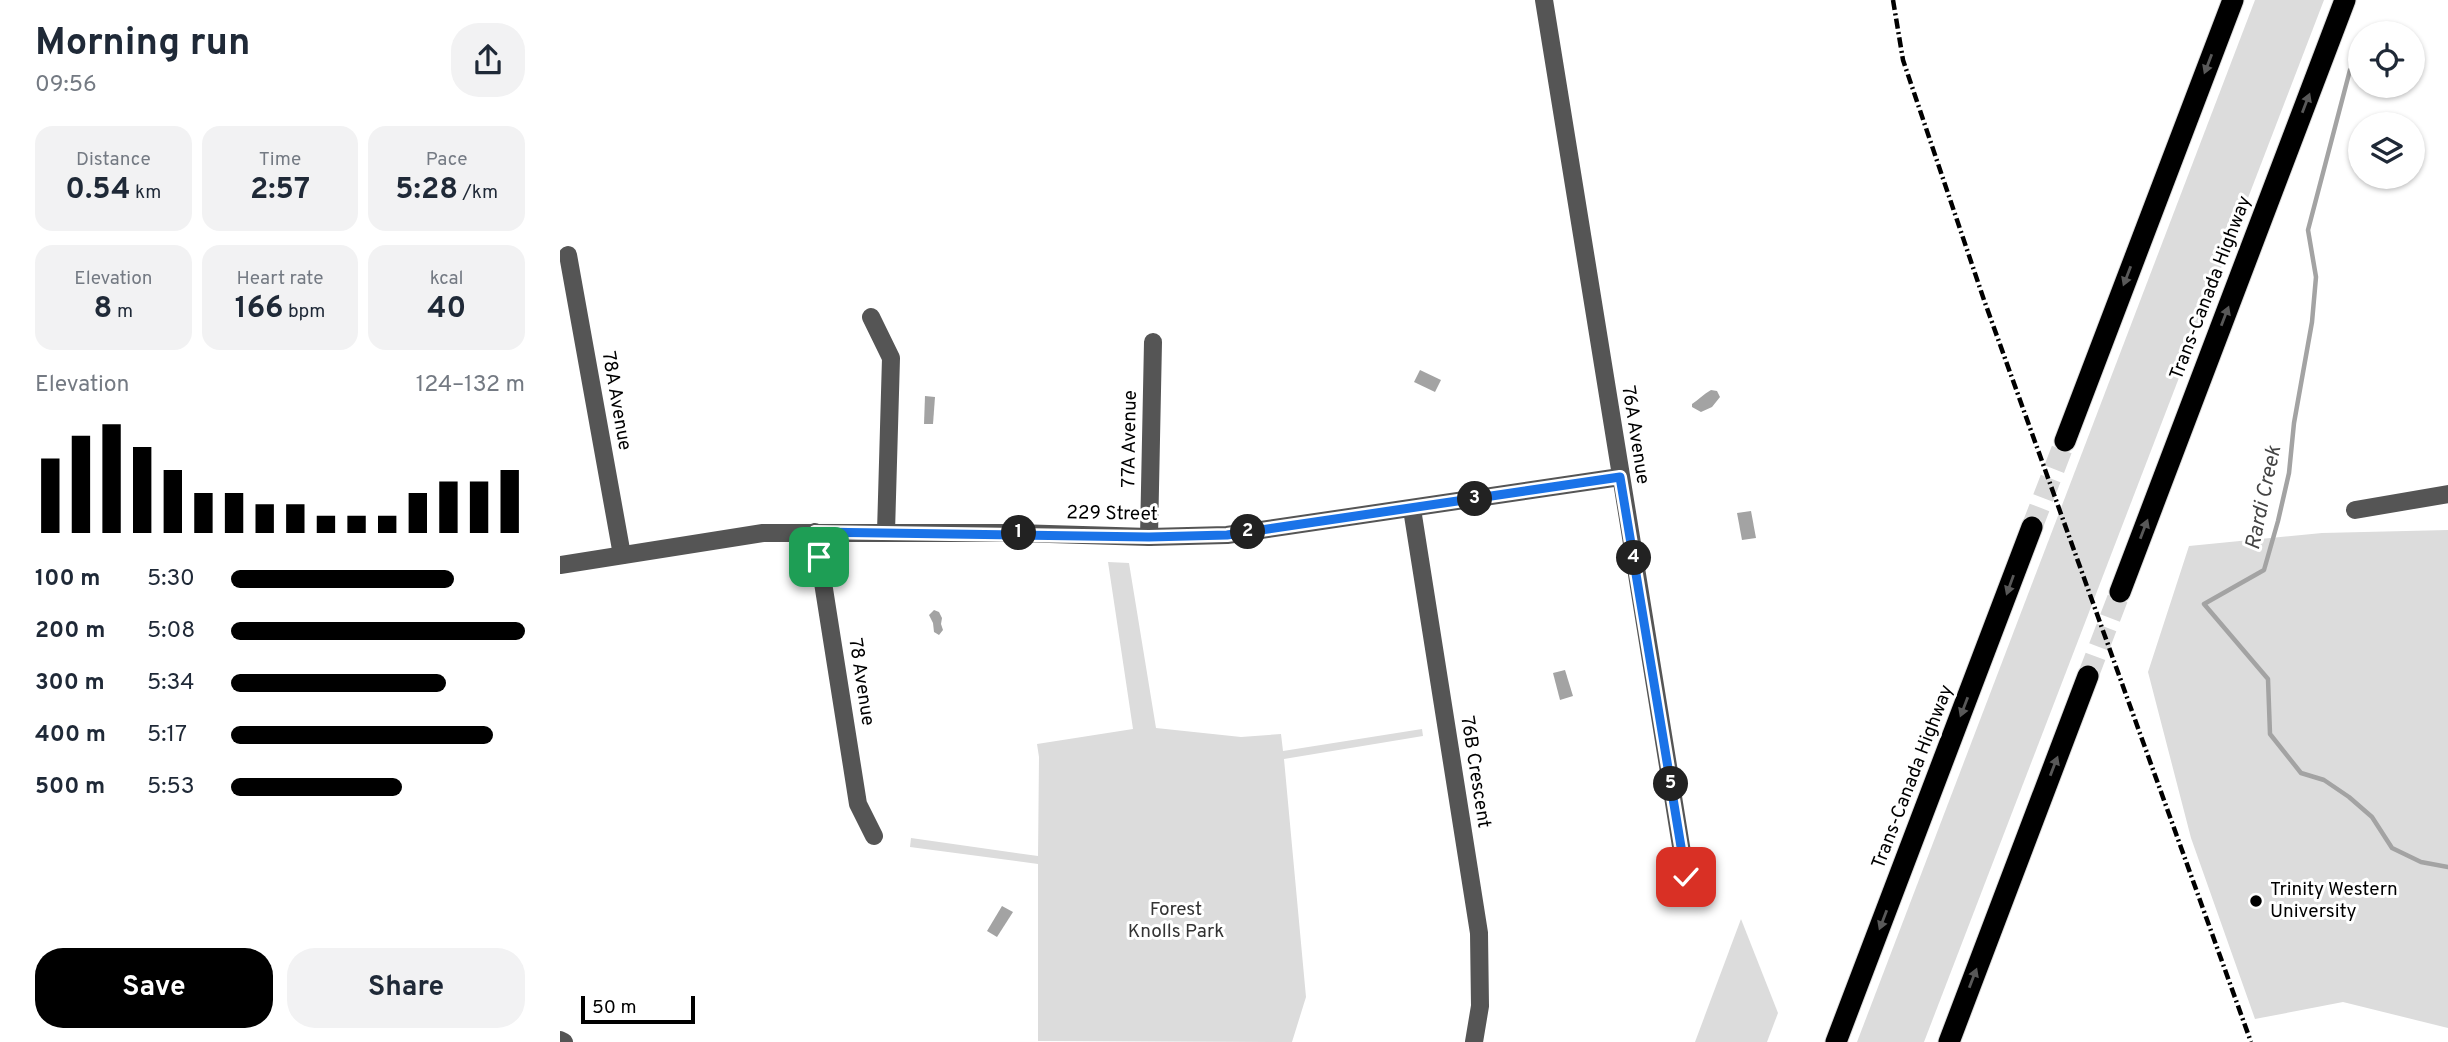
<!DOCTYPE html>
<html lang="en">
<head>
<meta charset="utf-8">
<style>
  :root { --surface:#fff; --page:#f2f2f3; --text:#1f2937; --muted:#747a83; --accent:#000 }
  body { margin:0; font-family:Overpass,sans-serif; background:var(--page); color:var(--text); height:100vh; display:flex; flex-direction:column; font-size:26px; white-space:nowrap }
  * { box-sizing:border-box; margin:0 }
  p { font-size:23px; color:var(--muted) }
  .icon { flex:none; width:38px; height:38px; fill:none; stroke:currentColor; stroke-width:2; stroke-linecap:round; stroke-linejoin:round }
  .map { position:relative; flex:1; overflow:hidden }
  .side { display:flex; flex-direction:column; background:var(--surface); width:560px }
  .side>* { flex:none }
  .tools { position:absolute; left:1788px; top:21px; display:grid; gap:14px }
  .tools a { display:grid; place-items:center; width:77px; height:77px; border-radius:50%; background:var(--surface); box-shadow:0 2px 5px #0004; font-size:35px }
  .scale { position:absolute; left:21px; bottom:18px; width:114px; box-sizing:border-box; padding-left:7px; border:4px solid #000; border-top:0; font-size:19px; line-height:24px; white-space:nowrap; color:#000; -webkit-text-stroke:5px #fff; paint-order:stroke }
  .pin { position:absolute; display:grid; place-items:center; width:60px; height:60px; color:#fff; margin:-30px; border-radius:14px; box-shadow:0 4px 10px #0006 }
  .km { position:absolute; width:35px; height:35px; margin:-18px; border-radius:50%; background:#222; color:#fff; font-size:19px; line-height:35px; text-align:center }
  .round { display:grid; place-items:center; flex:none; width:74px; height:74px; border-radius:28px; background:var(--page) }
  .summary { display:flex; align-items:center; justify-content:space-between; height:119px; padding:0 35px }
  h1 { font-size:38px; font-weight:700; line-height:52px }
  .metrics { display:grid; grid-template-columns:repeat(3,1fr); gap:10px; height:119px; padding:7px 35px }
  .metrics div { display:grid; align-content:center; border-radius:18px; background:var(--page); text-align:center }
  .metrics b { font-size:30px; font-weight:700 }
  .metrics small { font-size:19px; font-weight:400 }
  .metrics p { font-size:19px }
  .chart { height:196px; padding:14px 35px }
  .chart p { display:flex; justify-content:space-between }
  .chart svg { width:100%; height:126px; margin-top:7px; stroke:var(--accent); stroke-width:6 }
  .button { display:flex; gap:14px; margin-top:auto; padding:14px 35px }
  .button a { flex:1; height:80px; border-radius:28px; background:var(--accent); color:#fff; font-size:28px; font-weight:700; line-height:80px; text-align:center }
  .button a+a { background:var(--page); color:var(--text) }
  ul { padding:0 35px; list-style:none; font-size:23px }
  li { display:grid; grid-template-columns:112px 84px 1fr; align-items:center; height:52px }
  li i { height:18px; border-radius:9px; background:var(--accent) }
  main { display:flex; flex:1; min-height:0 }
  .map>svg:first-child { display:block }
</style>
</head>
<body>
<main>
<section class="side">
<div class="summary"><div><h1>Morning run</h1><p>09:56</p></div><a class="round"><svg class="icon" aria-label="share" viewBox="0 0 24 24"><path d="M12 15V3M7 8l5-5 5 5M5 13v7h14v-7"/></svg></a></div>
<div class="metrics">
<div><p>Distance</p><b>0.54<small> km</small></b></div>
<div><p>Time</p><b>2:57</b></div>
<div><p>Pace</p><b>5:28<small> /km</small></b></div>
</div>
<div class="metrics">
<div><p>Elevation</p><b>8<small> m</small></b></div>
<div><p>Heart rate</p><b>166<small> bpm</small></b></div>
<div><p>kcal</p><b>40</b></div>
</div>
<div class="chart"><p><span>Elevation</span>124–132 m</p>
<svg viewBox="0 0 160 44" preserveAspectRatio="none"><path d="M5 44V18M15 44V10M25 44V6M35 44V14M45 44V22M55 44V30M65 44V30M75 44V34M85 44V34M95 44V38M105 44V38M115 44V38M125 44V30M135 44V26M145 44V26M155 44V22"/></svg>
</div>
<ul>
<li><b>100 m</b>5:30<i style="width:76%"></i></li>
<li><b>200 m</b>5:08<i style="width:100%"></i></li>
<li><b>300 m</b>5:34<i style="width:73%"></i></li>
<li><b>400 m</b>5:17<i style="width:89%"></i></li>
<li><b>500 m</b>5:53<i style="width:58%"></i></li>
</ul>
<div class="button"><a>Save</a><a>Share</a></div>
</section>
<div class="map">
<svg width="1888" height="1042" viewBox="0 0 1888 1042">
  <rect width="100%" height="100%" fill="#fff"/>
  <g fill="#dcdcdc">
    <path d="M1695,0H1764L1364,1042H1297Z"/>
    <path d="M1888,530V1028L1783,1002L1695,1019L1631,838L1588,672L1629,546L1762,533Z"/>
    <path d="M548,562L569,563L596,728L681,737L721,734L723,751L862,729L863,736L724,759L746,997L732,1042L478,1041V864L350,847L351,838L478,856L479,757L477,744L573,729Z"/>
    <path d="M1181,919L1218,1013L1207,1042H1135Z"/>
  </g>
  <g fill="#a3a3a3">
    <path d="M860,370L881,380L875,392L854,382Z"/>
    <path d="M1151,390L1157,391L1160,397L1152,407L1141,412L1132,407V404C1138,400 1144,394 1151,390Z"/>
    <path d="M365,396L375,397L373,424H364Z"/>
    <path d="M1191,511L1196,538L1182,540L1177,513Z"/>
    <path d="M374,610L379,612L382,618L381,624L383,630L379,635L374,632L373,623L369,615Z"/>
    <path d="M1005,670L1013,696L1000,700L993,673Z"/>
    <path d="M442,906L453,912L437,937L427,931Z"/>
  </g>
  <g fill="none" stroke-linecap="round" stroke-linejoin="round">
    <path stroke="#a3a3a3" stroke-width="4.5" d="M1790,70L1748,230L1756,277L1752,322L1734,423L1729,473L1718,521L1704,570L1644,604L1708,679L1710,734L1741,773L1764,780L1789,797L1812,817L1832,848L1861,862L1888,867"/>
    <g stroke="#d9d9d9" stroke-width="21" stroke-dasharray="21 10" stroke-linecap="butt">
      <path d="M1472,527L1505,441"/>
      <path d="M1528,676L1560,592"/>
    </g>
    <g stroke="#dbdbdb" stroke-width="23">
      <g id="highway">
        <path d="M1505,441L1673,0"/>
        <path d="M1560,592L1785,0"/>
        <path d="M1276,1042L1472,527"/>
        <path d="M1389,1042L1528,676"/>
      </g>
    </g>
    <g stroke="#555" stroke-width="18">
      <path d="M984,0L1126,877"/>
      <path d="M8,255L62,555"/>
      <path d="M311,317L331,358L326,532"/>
      <path d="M852,509L919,933L920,1006L914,1042"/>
      <path d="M1795,510L1888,494"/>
      <path d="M255,532L298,804L314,836"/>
      <path d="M589,537L593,342"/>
      <path d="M0,565L203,533H452L589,537L667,535L1060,477"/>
      <path d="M0,1040L4,1042"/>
    </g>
    <use href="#highway" stroke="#000" stroke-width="21"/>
    <path stroke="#000" stroke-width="4.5" stroke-dasharray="10 3.5 2 3.5" stroke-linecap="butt" d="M1333,0L1343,60L1424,300L1691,1042"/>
  </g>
  <defs><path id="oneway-solid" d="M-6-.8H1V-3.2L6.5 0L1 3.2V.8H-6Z" transform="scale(1.75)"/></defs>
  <g fill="#595959">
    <use href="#oneway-solid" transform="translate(1648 64) rotate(111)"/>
    <use href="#oneway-solid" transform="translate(1746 103) rotate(-69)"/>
    <use href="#oneway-solid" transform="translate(1567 276) rotate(111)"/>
    <use href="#oneway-solid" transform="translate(1665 316) rotate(-69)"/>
    <use href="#oneway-solid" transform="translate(1584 529) rotate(-69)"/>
    <use href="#oneway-solid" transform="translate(1450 585) rotate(110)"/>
    <use href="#oneway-solid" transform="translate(1404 707) rotate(111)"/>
    <use href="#oneway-solid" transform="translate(1494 766) rotate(-69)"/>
    <use href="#oneway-solid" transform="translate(1323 920) rotate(111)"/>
    <use href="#oneway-solid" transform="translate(1413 978) rotate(-69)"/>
  </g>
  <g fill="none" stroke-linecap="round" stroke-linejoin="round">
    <g stroke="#fff" stroke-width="14">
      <path id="route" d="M259,557L255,532L589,537L667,535L1060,477L1126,877"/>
    </g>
    <use href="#route" stroke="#1a73e8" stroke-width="9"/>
  </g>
  <circle fill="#000" stroke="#fff" stroke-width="2.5" cx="1696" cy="901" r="7"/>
  <g text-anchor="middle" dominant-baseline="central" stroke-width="6" stroke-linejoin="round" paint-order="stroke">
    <g font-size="19" fill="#000" stroke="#fff">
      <text transform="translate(1651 288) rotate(-69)">Trans-Canada Highway</text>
      <text transform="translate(56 401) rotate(80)">78A Avenue</text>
      <text transform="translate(1075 435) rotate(81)">76A Avenue</text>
      <text transform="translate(570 439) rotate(-89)">77A Avenue</text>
      <text transform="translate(552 514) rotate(1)">229 Street</text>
      <text transform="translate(301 682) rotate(81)">78 Avenue</text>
      <text transform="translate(915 772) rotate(81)">76B Crescent</text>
      <text transform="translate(1353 777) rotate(-69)">Trans-Canada Highway</text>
    </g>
    <g font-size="19" fill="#000" stroke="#fff" text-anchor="start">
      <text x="1710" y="890">Trinity Western<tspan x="1710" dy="22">University</tspan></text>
    </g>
    <g font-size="19" fill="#333" stroke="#fff">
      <text x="616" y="910">Forest<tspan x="616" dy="22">Knolls Park</tspan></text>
    </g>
    <g font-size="21" font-style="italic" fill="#444" stroke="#fff">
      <text transform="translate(1704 498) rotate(-78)">Rardi Creek</text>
    </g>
  </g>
</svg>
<div class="tools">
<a><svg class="icon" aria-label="locate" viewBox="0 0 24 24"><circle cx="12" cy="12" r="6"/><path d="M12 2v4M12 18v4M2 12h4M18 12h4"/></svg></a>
<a><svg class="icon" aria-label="layers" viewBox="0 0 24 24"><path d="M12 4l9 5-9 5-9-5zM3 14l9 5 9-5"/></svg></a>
</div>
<div class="scale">50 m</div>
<div class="pin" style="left:259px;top:557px;background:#1e9e55"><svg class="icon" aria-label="arrive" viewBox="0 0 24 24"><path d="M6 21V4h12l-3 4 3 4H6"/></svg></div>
<div class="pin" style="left:1126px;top:877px;background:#d93025"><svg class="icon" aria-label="check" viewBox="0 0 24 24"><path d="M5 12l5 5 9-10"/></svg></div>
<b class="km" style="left:459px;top:533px">1</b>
<b class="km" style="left:688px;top:532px">2</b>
<b class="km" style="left:915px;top:499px">3</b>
<b class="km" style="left:1074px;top:558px">4</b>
<b class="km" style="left:1111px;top:784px">5</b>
</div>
</main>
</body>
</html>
